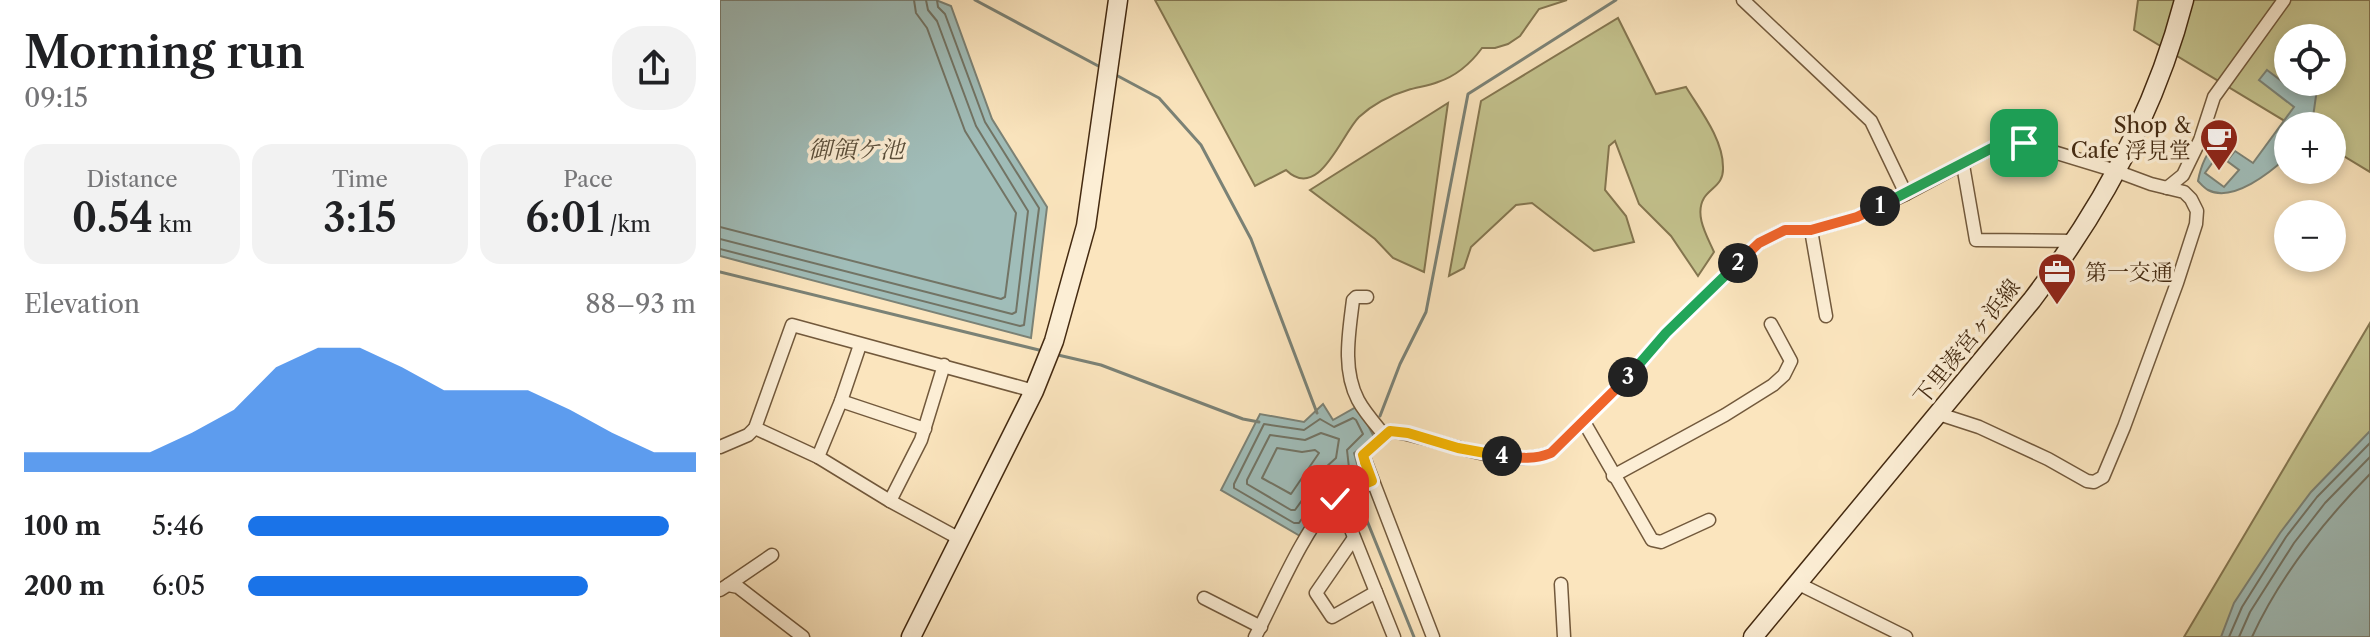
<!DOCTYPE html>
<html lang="en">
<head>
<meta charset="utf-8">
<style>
  :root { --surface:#fff; --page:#f2f2f2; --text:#202124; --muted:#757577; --accent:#1a73e8 }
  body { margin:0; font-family:"Libre Caslon Text","Noto Serif JP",serif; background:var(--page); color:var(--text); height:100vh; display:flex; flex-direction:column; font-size:30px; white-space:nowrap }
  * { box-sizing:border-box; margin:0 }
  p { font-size:26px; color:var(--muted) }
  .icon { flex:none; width:44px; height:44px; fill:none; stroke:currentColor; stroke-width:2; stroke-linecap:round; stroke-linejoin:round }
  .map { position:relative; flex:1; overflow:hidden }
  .sheet { display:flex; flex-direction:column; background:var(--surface); width:720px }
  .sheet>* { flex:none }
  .tools { position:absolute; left:1554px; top:24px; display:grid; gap:16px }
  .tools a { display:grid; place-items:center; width:72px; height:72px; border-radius:50%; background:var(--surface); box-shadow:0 4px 12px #0003; font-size:40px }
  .pin { position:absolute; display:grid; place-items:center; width:68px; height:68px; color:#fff; margin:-34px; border-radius:16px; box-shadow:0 4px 12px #0006 }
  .km { position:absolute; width:40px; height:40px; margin:-20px; border-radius:50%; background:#222; color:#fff; font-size:22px; line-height:40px; text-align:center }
  .round { display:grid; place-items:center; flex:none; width:84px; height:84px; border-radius:32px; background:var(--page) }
  .summary { display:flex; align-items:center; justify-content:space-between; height:136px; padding:0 24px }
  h1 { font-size:44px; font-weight:600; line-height:60px }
  .figures { display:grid; grid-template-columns:repeat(3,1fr); gap:12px; height:136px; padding:8px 24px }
  .figures div { display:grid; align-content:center; border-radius:20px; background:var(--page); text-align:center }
  .figures b { font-size:40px; font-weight:600 }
  .figures small { font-size:22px; font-weight:400 }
  .figures p { font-size:22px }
  .chart { height:224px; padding:16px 24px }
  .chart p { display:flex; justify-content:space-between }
  .chart svg { width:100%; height:144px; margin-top:8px; fill:var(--accent); opacity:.7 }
  ul { padding:0 24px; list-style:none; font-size:26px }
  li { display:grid; grid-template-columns:128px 96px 1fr; align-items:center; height:60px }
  li i { height:20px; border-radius:10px; background:var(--accent) }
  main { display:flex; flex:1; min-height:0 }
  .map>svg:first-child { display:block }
</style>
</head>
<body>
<main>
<section class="sheet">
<div class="summary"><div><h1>Morning run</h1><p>09:15</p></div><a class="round"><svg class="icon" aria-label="share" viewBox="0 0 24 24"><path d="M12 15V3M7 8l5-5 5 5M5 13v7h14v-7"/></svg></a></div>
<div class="figures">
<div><p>Distance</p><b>0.54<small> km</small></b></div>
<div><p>Time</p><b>3:15</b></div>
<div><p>Pace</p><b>6:01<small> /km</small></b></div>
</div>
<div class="chart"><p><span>Elevation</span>88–93 m</p>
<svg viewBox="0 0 160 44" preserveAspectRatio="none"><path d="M0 44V38L10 38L20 38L30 38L40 32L50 25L60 12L70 6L80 6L90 12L100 19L110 19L120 19L130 25L140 32L150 38L160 38V44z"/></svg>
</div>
<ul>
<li><b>100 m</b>5:46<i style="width:94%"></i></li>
<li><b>200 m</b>6:05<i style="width:76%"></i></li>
</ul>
</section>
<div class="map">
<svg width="1650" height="637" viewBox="0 0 1650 637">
  <rect width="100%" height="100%" fill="#fbe5be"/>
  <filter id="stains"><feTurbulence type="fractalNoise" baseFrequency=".0025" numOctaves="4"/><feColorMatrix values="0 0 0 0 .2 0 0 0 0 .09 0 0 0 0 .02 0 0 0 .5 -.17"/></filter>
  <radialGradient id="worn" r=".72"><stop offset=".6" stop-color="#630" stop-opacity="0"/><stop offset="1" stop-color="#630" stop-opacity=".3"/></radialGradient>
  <g fill="#c4c38e" stroke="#847650" stroke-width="2" fill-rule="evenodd">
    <path d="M435,0H847L819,9L800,36L788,44L775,48H762C751,63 736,76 718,82C708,86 698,87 688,90C671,95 652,105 639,117C621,135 599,202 566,170L535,186Z"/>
    <path d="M1418,0H1650V172L1612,149V126H1573L1414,30ZM1568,38H1612V82H1568Z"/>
    <path d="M898,18L936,94L966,87C980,110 1003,139 1003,167C1004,185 991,187 984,198C974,215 987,236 994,252L978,276L951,236L919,204L895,141L889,146L885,190L906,216L914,242L874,251L812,203L796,205L751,247L744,268L729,276L761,101Z"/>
    <path d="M728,103L704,272L673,258L655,239L590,190Z"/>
    <path d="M1650,323V637H1464Z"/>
  </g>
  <g fill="#a0bdb9" stroke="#7b8276" stroke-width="2">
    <path d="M0,0H216L231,6L272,119L327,207L311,338L0,256Z"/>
    <path d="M1547,70L1577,93L1586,82H1598L1592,124L1568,126V156C1551,172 1513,203 1488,190C1484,188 1481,184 1478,181C1481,164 1487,153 1498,139L1509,147L1501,156L1498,155L1485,173L1504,187L1519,170L1507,161L1515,151L1533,163L1574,107L1539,80Z"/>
    <path d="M603,404L613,420L638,406L654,437L634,453L640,474L626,485L620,477L580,536L501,490L540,414L584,422Z"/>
    <path d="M1650,431V637H1501L1514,603L1560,533L1591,492Z"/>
  </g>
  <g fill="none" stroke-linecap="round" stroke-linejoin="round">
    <g stroke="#727465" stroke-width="2">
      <path d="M0,227L281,299L285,297L296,213L245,131L207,28L196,13L194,0"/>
      <path d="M0,239L292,314L296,312L308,211L256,126L217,21L208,10L206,0"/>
      <path d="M0,249L300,326L304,325L319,208L265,122L225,14L218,7L217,0"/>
      <path d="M633,418L636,420L643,434L627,450L629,468L613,473L579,523H574L514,488V484L544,424L584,430L600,419L614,427Z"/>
      <path d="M601,433L619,439L616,458L605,468L575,510H571L527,484V480L550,435L585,440Z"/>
      <path d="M557,448L582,452L595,450L599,453L571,494L542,478Z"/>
      <path d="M1509,637L1522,607L1566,537L1597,497L1650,443"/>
      <path d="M1519,637L1530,612L1574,543L1605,503L1650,457"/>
      <path d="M1532,637C1560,576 1603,522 1650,474"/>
    </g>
    <g stroke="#7b8276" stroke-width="3">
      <path d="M255,0L382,68"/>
      <path d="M396,75L439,98L481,145L531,239L597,413"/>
      <path d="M0,272L323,351"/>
      <path d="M338,355L381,365L523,419L539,422"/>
      <path d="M660,416L680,364L706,312L748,94L896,0"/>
      <path d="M635,491L694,637"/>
    </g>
    <g stroke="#72593c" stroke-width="15">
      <g id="street">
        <path d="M1023,0L1151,121L1186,194"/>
        <path d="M1243,165L1256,240L1355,241"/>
        <path d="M1447,188L1463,175L1480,140L1494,97L1564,0"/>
        <path d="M1091,230L1106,316"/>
        <path d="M647,297H636L633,300C629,333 622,369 638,400C645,413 656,425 665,436"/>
        <path d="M121,401L205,429"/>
        <path d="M864,422L932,540L941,542L989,520"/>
        <path d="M35,428L98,457L170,501L240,539"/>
        <path d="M0,447L28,435L35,428L72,325L314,391"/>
        <path d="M98,457L121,401L140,345"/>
        <path d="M893,476L1005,415L1053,385L1064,375L1071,361L1051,324"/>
        <path d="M615,499L624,512L674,637"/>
        <path d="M170,501L201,440L224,365"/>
        <path d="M634,538L596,593L612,617L656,592"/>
        <path d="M841,584L844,637"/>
        <path d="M1079,584L1186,637"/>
        <path d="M8,585L52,555"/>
        <path d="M0,590L8,585L18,587L83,637"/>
        <path d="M484,598L541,627"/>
        <path d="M535,637C556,597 583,531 613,500C623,490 639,485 652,481"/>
        <path d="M713,637L643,455L670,431C719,437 783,471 831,453L910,375L946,333L1039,243L1065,230H1091L1137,217L1186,194L1272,148L1304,143L1396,171L1431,184L1464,192L1471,199L1477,211L1476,224L1457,283L1404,427L1383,477L1374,482L1367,481L1328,459L1259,427L1219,414"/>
      </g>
    </g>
    <g stroke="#442a11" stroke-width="21">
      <g id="secondary">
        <path d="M191,637L314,391L334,341L366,226L398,0"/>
        <path d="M1033,637L1312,300C1380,211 1436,109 1464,0"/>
      </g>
    </g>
    <use href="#street" stroke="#fceed5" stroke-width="12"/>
    <use href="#secondary" stroke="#fceed5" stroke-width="18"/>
  </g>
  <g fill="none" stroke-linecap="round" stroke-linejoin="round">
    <g stroke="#fff" stroke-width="16">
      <path id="split-1" d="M1160,206L1272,148L1304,143"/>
    </g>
    <g stroke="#fff" stroke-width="16">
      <path id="split-2" d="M1018,263L1039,243L1065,230H1091L1137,217L1160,206"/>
    </g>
    <g stroke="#fff" stroke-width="16">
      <path id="split-3" d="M908,377L946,333L1018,263"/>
    </g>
    <g stroke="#fff" stroke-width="16">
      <path id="split-4" d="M782,456C800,458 814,460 831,453L908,377"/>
    </g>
    <g stroke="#fff" stroke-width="16">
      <path id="split-5" d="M645,462L643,455L670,431L688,433L738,448L782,456"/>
    </g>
    <g stroke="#fff" stroke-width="16">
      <path id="split-6" d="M615,499L623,493L652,481L645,462"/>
    </g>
    <use href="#split-1" stroke="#22a559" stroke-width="10"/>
    <use href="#split-2" stroke="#f0652b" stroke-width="10"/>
    <use href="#split-3" stroke="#22a559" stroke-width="10"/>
    <use href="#split-4" stroke="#f0652b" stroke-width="10"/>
    <use href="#split-5" stroke="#f5b400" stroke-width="10"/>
    <use href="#split-6" stroke="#f5b400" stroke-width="10"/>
  </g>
  <defs>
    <g id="cafe-pin" transform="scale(2)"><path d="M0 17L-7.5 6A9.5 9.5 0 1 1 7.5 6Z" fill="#8f2418" stroke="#fceed5"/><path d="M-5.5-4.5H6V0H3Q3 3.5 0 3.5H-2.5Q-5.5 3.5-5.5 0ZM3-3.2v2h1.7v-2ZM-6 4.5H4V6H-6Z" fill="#fff"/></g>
    <g id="office-pin" transform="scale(2)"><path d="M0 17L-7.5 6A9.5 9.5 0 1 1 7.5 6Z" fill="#8f2418" stroke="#fceed5"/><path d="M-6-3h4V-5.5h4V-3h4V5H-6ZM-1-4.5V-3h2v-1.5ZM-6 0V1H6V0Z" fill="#fff"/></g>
  </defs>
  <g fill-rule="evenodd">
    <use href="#cafe-pin" x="1499" y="138"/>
    <use href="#office-pin" x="1337" y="272"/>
  </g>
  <g text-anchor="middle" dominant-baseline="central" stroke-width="7" stroke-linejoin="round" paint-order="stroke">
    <g font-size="22" fill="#442a11" stroke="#fceed5" text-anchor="end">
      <text x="1471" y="125">Shop &amp;<tspan x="1471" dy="25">Cafe 浮見堂</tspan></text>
      <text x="1365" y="272" text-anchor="start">第一交通</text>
    </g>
    <g font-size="22" fill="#442a11" stroke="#fceed5">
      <text transform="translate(1247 342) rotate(-51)">下里湊宮ヶ浜線</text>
    </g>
    <g font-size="24" font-style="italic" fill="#5b4f3b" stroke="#fceed5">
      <text x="136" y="149">御領ケ池</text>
    </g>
  </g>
  <rect width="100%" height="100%" filter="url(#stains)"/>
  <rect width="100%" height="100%" fill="url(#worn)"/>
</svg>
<div class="tools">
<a><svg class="icon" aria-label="locate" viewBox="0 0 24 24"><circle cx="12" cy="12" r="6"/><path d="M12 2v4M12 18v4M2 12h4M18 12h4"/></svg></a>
<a>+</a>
<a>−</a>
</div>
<div class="pin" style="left:1304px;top:143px;background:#1e9e55"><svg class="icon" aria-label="arrive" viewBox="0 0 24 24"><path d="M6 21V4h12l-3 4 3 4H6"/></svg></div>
<div class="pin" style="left:615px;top:499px;background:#d93025"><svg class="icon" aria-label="check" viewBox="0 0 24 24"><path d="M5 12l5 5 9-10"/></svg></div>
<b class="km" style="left:1160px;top:206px">1</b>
<b class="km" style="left:1018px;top:263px">2</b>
<b class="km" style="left:908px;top:377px">3</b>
<b class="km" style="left:782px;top:456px">4</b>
</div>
</main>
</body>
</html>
